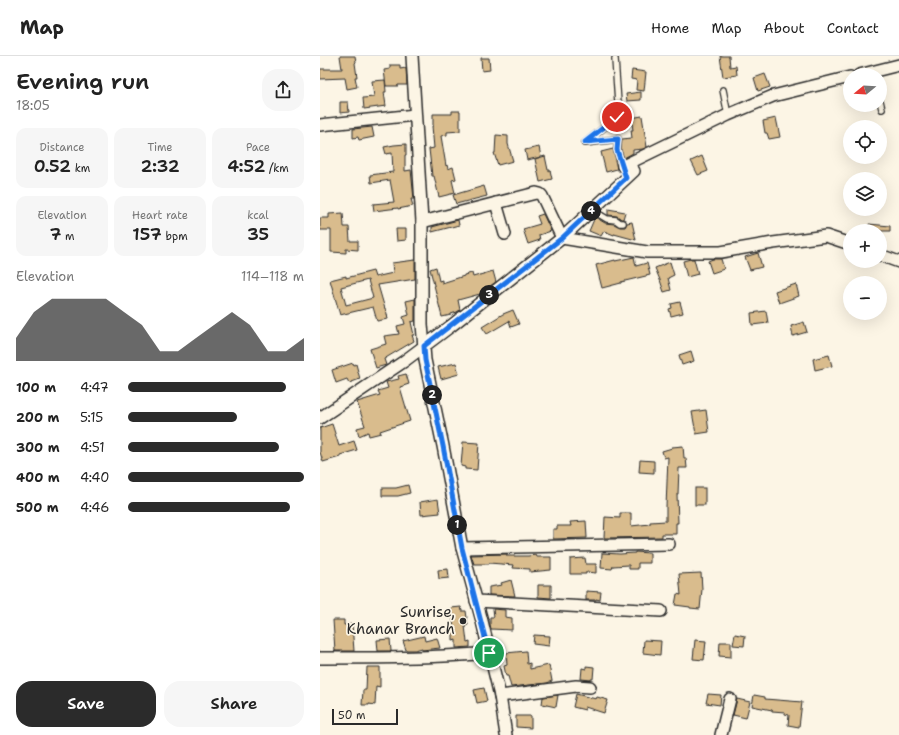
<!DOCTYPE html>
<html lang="en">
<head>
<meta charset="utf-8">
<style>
  :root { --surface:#fff; --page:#f6f6f6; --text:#222; --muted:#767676; --line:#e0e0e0; --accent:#2b2b2b }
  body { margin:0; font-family:"Shantell Sans",sans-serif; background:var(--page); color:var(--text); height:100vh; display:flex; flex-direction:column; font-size:15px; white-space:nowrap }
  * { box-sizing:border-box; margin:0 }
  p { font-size:13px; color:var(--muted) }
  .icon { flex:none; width:22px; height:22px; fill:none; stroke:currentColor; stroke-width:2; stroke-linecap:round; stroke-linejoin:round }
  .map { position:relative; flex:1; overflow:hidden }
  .panel { display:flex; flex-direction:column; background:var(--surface); width:320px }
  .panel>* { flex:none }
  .needle { width:26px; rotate:252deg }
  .fabs { position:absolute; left:523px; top:12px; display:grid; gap:8px }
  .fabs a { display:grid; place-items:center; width:44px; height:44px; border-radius:50%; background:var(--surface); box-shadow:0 4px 16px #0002; font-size:20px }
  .scale { position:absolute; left:12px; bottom:10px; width:66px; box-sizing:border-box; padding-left:4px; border:2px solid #2b2b2b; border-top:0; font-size:11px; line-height:14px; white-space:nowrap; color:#2b2b2b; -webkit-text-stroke:3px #fcf5e5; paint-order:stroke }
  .pin { position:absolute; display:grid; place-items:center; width:34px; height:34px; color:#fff; margin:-17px; border:2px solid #fff; border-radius:50%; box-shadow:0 1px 4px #0007 }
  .km { position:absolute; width:20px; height:20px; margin:-10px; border-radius:50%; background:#222; color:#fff; font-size:11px; line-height:20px; text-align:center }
  .round { display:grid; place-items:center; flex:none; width:42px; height:42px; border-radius:16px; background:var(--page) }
  .overview { display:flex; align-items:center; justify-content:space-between; height:68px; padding:0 16px }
  h1 { font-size:22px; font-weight:600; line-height:30px }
  .stats { display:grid; grid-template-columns:repeat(3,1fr); gap:6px; height:68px; padding:4px 16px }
  .stats div { display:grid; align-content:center; border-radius:10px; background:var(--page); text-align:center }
  .stats b { font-size:17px; font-weight:600 }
  .stats small { font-size:11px; font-weight:400 }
  .stats p { font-size:11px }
  .chart { height:112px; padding:8px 16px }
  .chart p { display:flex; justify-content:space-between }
  .chart svg { width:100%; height:72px; margin-top:4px; fill:var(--accent); opacity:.7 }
  .primary-button { display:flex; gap:8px; margin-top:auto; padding:8px 16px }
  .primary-button a { flex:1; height:46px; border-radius:16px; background:var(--accent); color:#fff; font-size:16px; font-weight:600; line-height:46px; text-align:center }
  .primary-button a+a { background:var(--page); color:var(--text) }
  ul { padding:0 16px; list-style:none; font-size:13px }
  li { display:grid; grid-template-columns:64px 48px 1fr; align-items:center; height:30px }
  li i { height:10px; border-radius:5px; background:var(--accent) }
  header { display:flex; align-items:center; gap:24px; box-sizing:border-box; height:56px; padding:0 20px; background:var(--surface); border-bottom:1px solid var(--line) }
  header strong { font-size:19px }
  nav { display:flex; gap:22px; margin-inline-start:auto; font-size:14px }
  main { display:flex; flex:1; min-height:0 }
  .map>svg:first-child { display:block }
</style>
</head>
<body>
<header>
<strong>Map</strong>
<nav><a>Home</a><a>Map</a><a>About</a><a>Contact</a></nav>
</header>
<main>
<section class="panel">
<div class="overview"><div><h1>Evening run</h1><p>18:05</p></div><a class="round"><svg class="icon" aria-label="share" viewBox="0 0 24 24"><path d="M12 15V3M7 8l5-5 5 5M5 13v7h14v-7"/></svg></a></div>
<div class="stats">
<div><p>Distance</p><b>0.52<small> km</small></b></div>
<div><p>Time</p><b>2:32</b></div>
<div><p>Pace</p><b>4:52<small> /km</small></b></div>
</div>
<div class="stats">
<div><p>Elevation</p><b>7<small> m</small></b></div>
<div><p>Heart rate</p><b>157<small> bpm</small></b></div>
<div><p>kcal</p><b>35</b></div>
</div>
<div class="chart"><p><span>Elevation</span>114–118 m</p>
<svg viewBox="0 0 160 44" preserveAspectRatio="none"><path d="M0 44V30L10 14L20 6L30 6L40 6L50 6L60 14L70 22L80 38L90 38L100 30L110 22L120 14L130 22L140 38L150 38L160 30V44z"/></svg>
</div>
<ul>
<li><b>100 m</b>4:47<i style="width:90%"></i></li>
<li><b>200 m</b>5:15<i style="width:62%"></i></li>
<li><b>300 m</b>4:51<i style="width:86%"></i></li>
<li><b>400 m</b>4:40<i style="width:100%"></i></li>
<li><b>500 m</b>4:46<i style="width:92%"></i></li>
</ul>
<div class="primary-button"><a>Save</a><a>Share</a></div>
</section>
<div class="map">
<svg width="579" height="679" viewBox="0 0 579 679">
  <rect width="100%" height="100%" fill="#fcf5e5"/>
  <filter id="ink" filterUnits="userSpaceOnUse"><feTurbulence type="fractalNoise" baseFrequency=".025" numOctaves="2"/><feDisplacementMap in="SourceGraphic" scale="8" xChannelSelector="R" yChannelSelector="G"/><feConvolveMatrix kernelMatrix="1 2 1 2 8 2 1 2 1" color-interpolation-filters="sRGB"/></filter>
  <g filter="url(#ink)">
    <g fill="#d9bc8d" stroke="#2b2b2b" fill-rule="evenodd">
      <path d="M20,0H35L36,6L35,7L37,21H35L37,31L27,33L25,22L0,23V13H22Z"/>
      <path d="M400,0H409L410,11L416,10L417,19L403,21Z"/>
      <path d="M161,2H169L170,14L162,15Z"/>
      <path d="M70,9H80V13L86,12L87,29H78V30H66L64,14L70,13Z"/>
      <path d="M312,14L326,16L324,35L316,34L317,24L311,23Z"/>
      <path d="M445,18L450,31L438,35L434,22Z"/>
      <path d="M65,24L66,36H64L66,50L44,53L43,42L54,41L52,25Z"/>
      <path d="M321,36V44L307,45L306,38Z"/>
      <path d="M20,46H28L29,56L20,57Z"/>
      <path d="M132,55H140V75L127,76V79L121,80L126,110L127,109L128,113L133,111L136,123L132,124L135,137L119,141L114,120H112L109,93L114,92L112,70H113V58H132Z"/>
      <path d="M322,60L327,91L323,93L313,94V97L304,102L301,94L302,83L312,82L311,74H313L311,62Z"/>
      <path d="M456,62L460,81L449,83L447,77H445L443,65Z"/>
      <path d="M52,71L54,81L39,84L38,81L33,82V73Z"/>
      <path d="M176,79L188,80V88L193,105L178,109L174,97H175Z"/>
      <path d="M86,88V99H85V115L91,114L94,143H91L93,150L78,153V152L54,155L53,148L74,146L70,124L51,127L50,119L73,116L72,97L66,98L64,91L74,89Z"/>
      <path d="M219,91L221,101L207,104L205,94Z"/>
      <path d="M293,93L296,104H295L297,113L286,116L281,96Z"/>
      <path d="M225,100L228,114H230L232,123L220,126L215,103Z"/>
      <path d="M382,100L388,115L378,119L371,105Z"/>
      <path d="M164,130L167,140L136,148L133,139Z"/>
      <path d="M288,153L305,156L303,163H301L297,160L288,159Z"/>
      <path d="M23,157L24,171H29L30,185H38V194L26,193V197L11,196V174H0V162H9V158Z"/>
      <path d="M223,158L231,175L219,179L220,184L208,188L203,173L220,168L217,160Z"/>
      <path d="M275,161L285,167L294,168L300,171H305L307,167L312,166L316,184L294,178V179L284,175L281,180L269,175Z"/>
      <path d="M138,164L139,169L112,176V171Z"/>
      <path d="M549,168L570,170V175H548Z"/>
      <path d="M76,173H86V184L77,185Z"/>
      <path d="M438,197L442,211L430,214L425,201Z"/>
      <path d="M314,201L316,210L327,207L330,219L301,226V227L282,232L276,209L295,204V205Z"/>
      <path d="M371,203H374L378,218L367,221L363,205Z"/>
      <path d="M393,203H401L404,213L392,217L388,205Z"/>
      <path d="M95,204V223L58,229L65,253H66L68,263L57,265L53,251L20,259L10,224L26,220V222L53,215L55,221L73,217L72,207ZM48,224L53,242L26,249L21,231Z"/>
      <path d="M350,206L354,219L348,222L351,234L344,236L340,224L335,212Z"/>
      <path d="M116,211L119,225L122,224V227L144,220V219L152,217L153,221L173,215L176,226L170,230L166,231L167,233L160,238L138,244L140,254L137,256L131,258V259L122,261L110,213Z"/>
      <path d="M476,228L479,240L459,247L455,235Z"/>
      <path d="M95,243V265L91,266L94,279H92L94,285L64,303L66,309L56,312L50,293L66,288L64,280L79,278L77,270L85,268L83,261L89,259L86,245Z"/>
      <path d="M360,246L363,257L351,260L349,253L352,252L351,248Z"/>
      <path d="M193,254L199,268L191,271L189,265L167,278L162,271L183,258Z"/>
      <path d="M446,255L448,267L432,269L431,257Z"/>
      <path d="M484,266L487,276L473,280L471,270Z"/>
      <path d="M371,295L374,305L362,309L359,299Z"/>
      <path d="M509,299L512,310L495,314L493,303Z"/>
      <path d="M33,307L34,309L36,308L40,323L29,327L27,323L16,327L12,314Z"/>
      <path d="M136,307L139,318L121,323L118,311Z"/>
      <path d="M86,318L89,328L80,331L90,365L60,375L61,377L49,380L48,376L39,380L37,372L45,370L37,346L60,339L58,335L68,332L66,326L79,323L78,320Z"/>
      <path d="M386,354L389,376L376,378L372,356Z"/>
      <path d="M12,368L19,390L34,385L37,394L20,399V401L3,406L0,396V372Z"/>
      <path d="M143,386L159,387L157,414L145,413V411L141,410Z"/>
      <path d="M363,390L364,402H366L367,412H359L358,438H357L358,467H356V478H342V481L284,482L285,461L300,462V457H311V470L330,468V466L346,465V451L348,401L344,402L342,395L352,392V391Z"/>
      <path d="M320,404L334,405V417L319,416Z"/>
      <path d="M88,429L90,437L78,440H62V432H76Z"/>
      <rect x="375" y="432" width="10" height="17"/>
      <path d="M118,443L120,457L101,459L100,446Z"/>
      <path d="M266,465L267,482L233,483V473H237V470H251L250,466Z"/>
      <path d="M315,496L330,497V507H318V513H309V509L293,510L292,513L281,512L282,497L300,498L315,497Z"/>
      <path d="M187,498V500H208L216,499L217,501H231V514L210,516V513L193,512L194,509L169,507V508H154L151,499Z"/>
      <path d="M265,502L266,508H276V517L266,516V518H250V503Z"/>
      <path d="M128,513L129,522L119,523L118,514Z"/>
      <path d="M381,517L382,533L380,553L370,552V551L355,549L357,538L361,539L359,518Z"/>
      <path d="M191,524L195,540L169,539V531L182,529L181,527Z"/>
      <path d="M218,529H231V542L218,541Z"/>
      <path d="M266,535L281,536L280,544L276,543V544H266Z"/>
      <path d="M141,551L142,555H146L148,569L145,570L147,586L150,585V591L136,592V584L133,585V573H134L131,552Z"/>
      <path d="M173,553L185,554V561L192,562V574L171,573L170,569V561H174Z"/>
      <path d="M13,564H24V569L32,568L34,595H15Z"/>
      <path d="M415,578L425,580L424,590L413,589Z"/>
      <path d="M214,579L230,580L229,590L213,588Z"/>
      <path d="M104,580L105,585L117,582L120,592L102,594V592L95,594H86L83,585Z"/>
      <path d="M70,583L71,595H58L57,584Z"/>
      <path d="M324,584L341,585L340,599L323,597Z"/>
      <path d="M375,584L386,585L384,604L373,603Z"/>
      <path d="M400,586H411V601L399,600Z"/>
      <path d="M206,595L207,608L210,607V613L229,609L232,625L227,627L191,631L188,620H186L184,610L187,609L186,597Z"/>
      <path d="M266,610L274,611L273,623H271V624L261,623L262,612L266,613Z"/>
      <path d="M47,611H60V631L56,630L55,649L49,648V649H42L43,634H46Z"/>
      <path d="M164,632L167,645L157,647L154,634Z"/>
      <path d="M256,638L276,643L277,641L288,644L284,657L265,651V654L253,651Z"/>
      <path d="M388,638L401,639L400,649L386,647Z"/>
      <path d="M238,639L236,651L222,648L223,641Z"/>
      <path d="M434,639L445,641V643L482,646L479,671L468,669L469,659L465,658V656L452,655V654L432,650Z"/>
      <path d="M417,643L430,646L426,662L413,659Z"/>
      <path d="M196,660H211V672L196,671Z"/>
    </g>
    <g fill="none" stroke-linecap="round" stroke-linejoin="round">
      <g stroke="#2b2b2b" stroke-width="8">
        <g id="service">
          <path d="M295,3L298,47L297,61L265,87L298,83L297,94L303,112"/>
          <path d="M403,34L408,59"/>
          <path d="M560,45L562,53"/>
          <path d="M272,154L287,163L296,164L300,167H303"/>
        </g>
      </g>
      <g stroke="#2b2b2b" stroke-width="14">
        <g id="minor">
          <path d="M92,0L102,166V268L105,304L123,390L142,492L162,565L180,640L186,679"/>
          <path d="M539,19L579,9"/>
          <path d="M0,69L95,59"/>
          <path d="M176,147L185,178"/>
          <path d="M102,166L216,137L220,138L222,140L242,182L327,196H401L453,187L506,180L530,188"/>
          <path d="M560,199L579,206"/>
          <path d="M0,362L83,306L131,270L242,182L314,115L303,110L408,59L453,40L530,21"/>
          <path d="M142,492L349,488"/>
          <path d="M156,545L341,555"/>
          <path d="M0,602C56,602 113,602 169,597"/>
          <path d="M180,640L256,630L270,631"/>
          <path d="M401,679L410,643"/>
        </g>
      </g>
      <use href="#service" stroke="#fcf5e5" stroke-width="5.5"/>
      <use href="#minor" stroke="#fcf5e5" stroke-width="11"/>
    </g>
  </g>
  <g fill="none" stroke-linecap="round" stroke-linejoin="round" filter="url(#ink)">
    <g stroke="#fff" stroke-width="8">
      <path id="route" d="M169,597L142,492L123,390L105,304L104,290L242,182L306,122L297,94L298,83L265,86L297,61"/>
    </g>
    <use href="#route" stroke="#1a73e8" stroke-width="5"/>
  </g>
  <circle fill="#2b2b2b" stroke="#fcf5e5" stroke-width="1.5" cx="143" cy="565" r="4"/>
  <g text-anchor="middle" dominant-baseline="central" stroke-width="3.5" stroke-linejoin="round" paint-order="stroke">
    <g font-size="15" fill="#2b2b2b" stroke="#fcf5e5" text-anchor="end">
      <text x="135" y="556">Sunrise,<tspan x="135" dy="17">Khanar Branch</tspan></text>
    </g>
  </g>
</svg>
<div class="fabs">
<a><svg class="needle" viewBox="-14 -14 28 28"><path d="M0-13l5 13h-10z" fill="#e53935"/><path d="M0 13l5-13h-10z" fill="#767676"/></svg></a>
<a><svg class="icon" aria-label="locate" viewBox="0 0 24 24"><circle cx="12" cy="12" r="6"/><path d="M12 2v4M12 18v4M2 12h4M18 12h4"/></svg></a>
<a><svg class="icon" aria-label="layers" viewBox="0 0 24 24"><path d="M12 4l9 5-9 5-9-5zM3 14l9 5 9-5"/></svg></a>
<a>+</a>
<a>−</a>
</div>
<div class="scale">50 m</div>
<div class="pin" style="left:169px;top:597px;background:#1e9e55"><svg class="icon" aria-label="arrive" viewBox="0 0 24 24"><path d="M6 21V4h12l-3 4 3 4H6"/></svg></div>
<div class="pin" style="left:297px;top:61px;background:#d93025"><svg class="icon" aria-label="check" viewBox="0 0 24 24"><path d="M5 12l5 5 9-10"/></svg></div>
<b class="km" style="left:137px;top:469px">1</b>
<b class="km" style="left:112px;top:339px">2</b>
<b class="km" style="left:169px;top:239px">3</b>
<b class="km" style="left:271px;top:155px">4</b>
</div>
</main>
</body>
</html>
